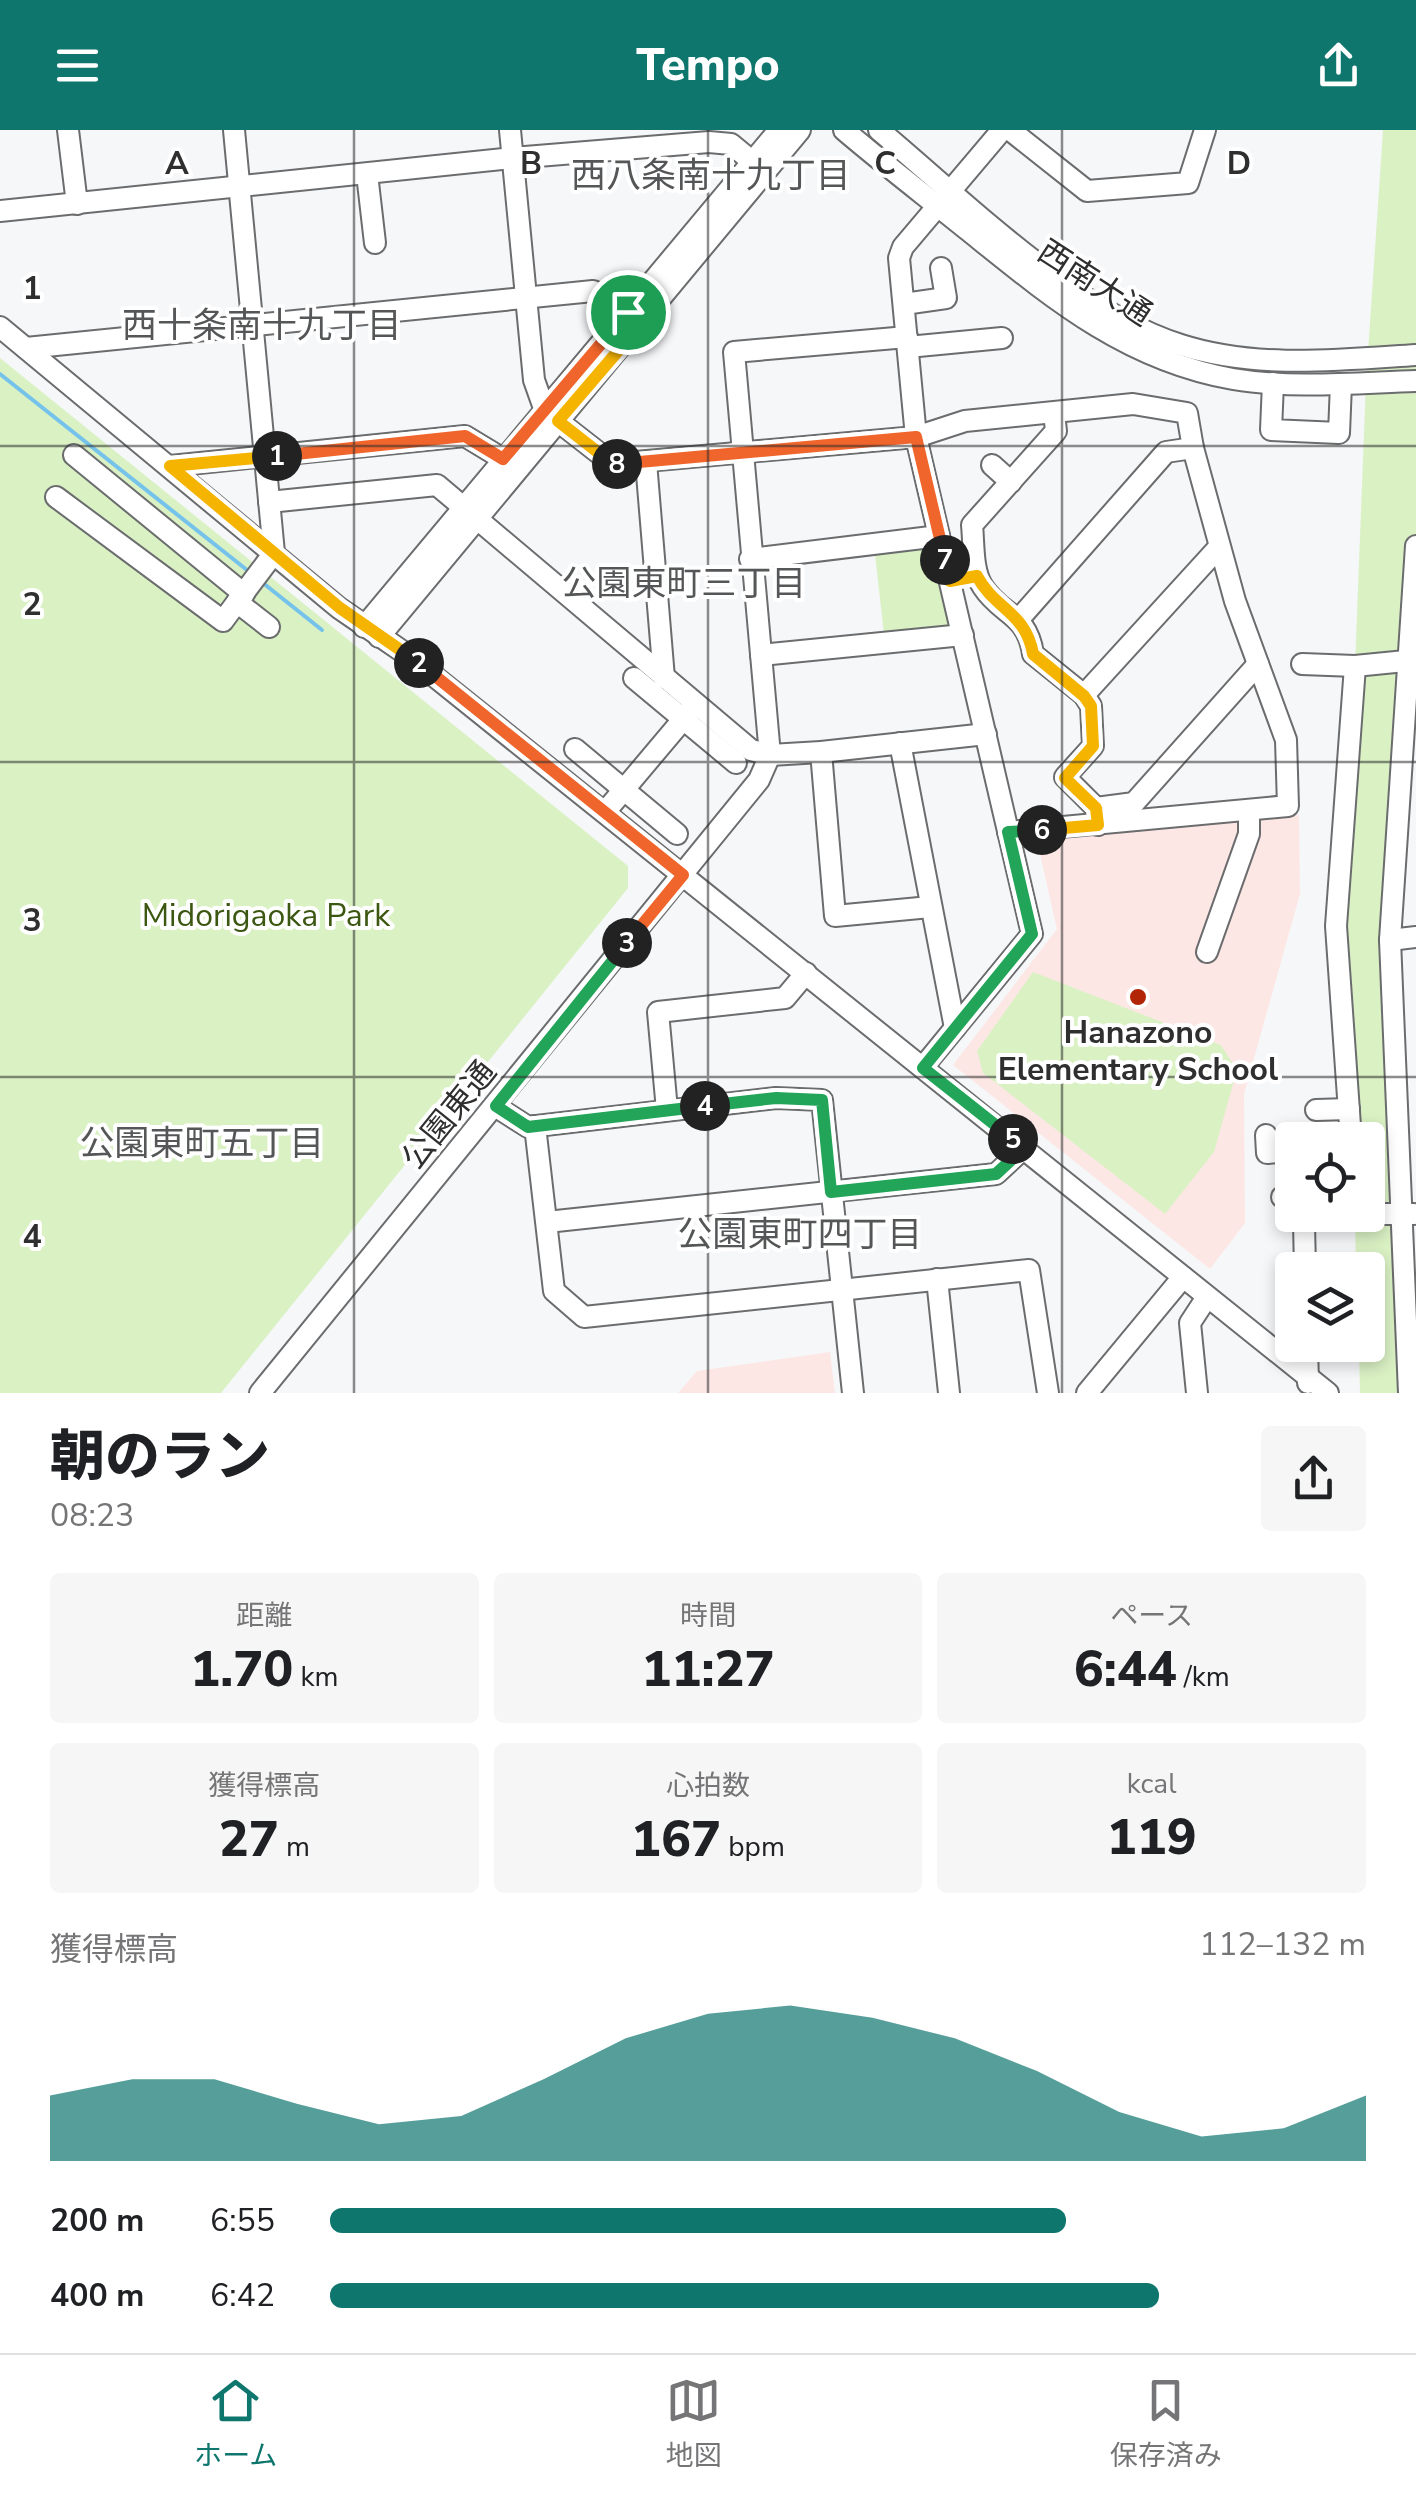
<!DOCTYPE html>
<html lang="ja">
<head>
<meta charset="utf-8">
<style>
  :root { --surface:#fff; --page:#f6f6f6; --text:#202124; --muted:#757577; --line:#e0e0e0; --accent:#0f766e }
  body { margin:0; font-family:"Nunito Sans","Noto Sans JP",sans-serif; background:var(--page); color:var(--text); height:100vh; display:flex; flex-direction:column; font-size:38px; white-space:nowrap }
  * { box-sizing:border-box; margin:0 }
  p { font-size:32px; color:var(--muted) }
  .icon { flex:none; width:55px; height:55px; fill:none; stroke:currentColor; stroke-width:2; stroke-linecap:round; stroke-linejoin:round }
  .map { position:relative; height:1263px; overflow:hidden }
  .details { display:flex; flex-direction:column; background:var(--surface); flex:1 }
  .details>* { flex:none }
  .tools { position:absolute; left:1275px; top:992px; display:grid; gap:20px }
  .tools a { display:grid; place-items:center; width:110px; height:110px; border-radius:10px; background:var(--surface); box-shadow:0 5px 15px #0003; font-size:50px }
  .pin { position:absolute; display:grid; place-items:center; width:85px; height:85px; color:#fff; margin:-42px; border:5px solid #fff; border-radius:50%; box-shadow:0 2px 10px #0007 }
  .km { position:absolute; width:50px; height:50px; margin:-25px; border-radius:50%; background:#222; color:#fff; font-size:28px; line-height:50px; text-align:center }
  .round { display:grid; place-items:center; flex:none; width:105px; height:105px; border-radius:10px; background:var(--page) }
  .overview { display:flex; align-items:center; justify-content:space-between; height:170px; padding:0 50px }
  h1 { font-size:55px; font-weight:800; line-height:75px }
  .stats { display:grid; grid-template-columns:repeat(3,1fr); gap:15px; height:170px; padding:10px 50px }
  .stats div { display:grid; align-content:center; border-radius:10px; background:var(--page); text-align:center }
  .stats b { font-size:50px; font-weight:800 }
  .stats small { font-size:28px; font-weight:400 }
  .stats p { font-size:28px }
  .chart { height:280px; padding:20px 50px }
  .chart p { display:flex; justify-content:space-between }
  .chart svg { width:100%; height:180px; margin-top:10px; fill:var(--accent); opacity:.7 }
  ul { padding:0 50px; list-style:none; font-size:32px }
  li { display:grid; grid-template-columns:160px 120px 1fr; align-items:center; height:75px }
  li i { height:25px; border-radius:12px; background:var(--accent) }
  header { display:flex; justify-content:space-between; align-items:center; height:130px; padding:0 50px; background:var(--accent); color:#fff; font-size:45px; font-weight:800 }
  .tabs { display:flex; justify-content:space-around; align-items:center; height:140px; border-top:2px solid var(--line); background:var(--surface); font-size:28px; color:var(--muted) }
  .tabs a { display:grid; justify-items:center; gap:5px }
  .tabs .on { color:var(--accent) }
  .map>svg:first-child { display:block }
</style>
</head>
<body>
<header><svg class="icon" aria-label="menu" viewBox="0 0 24 24"><path d="M4 6h16M4 12h16M4 18h16"/></svg>Tempo<svg class="icon" aria-label="share" viewBox="0 0 24 24"><path d="M12 15V3M7 8l5-5 5 5M5 13v7h14v-7"/></svg></header>
<div class="map">
<svg width="1416" height="1263" viewBox="0 0 1416 1263">
  <rect width="100%" height="100%" fill="#f6f7f9"/>
  <g fill="#fde7e5">
    <path d="M1299,685L1300,764L1244,964L1245,1093L1210,1139L953,935L1057,799L1037,711Z"/>
    <path d="M830,1222L835,1263H678L697,1241Z"/>
  </g>
  <g fill="#daf1c4">
    <path d="M1383,0H1416V416L1390,810L1409,1263H1360L1359,1215H1368V1140H1356L1355,1085H1368V1010H1351L1336,796L1355,536L1366,252Z"/>
    <path d="M0,228L628,736V758L221,1263H0Z"/>
    <path d="M934,416L955,497L884,505L875,424Z"/>
    <path d="M1033,842L1221,915L1237,940L1214,1022L1165,1084L983,943L977,921Z"/>
  </g>
  <g fill="none" stroke-linecap="round" stroke-linejoin="round">
    <g stroke="#75c2eb" stroke-width="4">
      <path d="M0,244L252,444"/>
      <path d="M263,453L322,500"/>
    </g>
    <g stroke="#6b6c6e" stroke-width="24">
      <g id="minor">
        <path d="M68,0L77,74"/>
        <path d="M234,0L274,423L237,472L269,497"/>
        <path d="M510,0L534,250L545,281L613,334L916,307L965,291L1133,274L1187,283L1193,318L1235,471L1286,610L1288,676L1008,702"/>
        <path d="M844,0C885,35 927,67 969,101C1051,167 1125,230 1233,249C1293,259 1355,253 1416,251"/>
        <path d="M879,0C964,71 1075,182 1181,215C1256,239 1339,230 1416,225"/>
        <path d="M1010,0L1087,61L1188,53L1205,0"/>
        <path d="M367,44L375,113"/>
        <path d="M0,81L513,28L709,12L731,14L765,42"/>
        <path d="M904,174L946,168L941,138"/>
        <path d="M0,197L339,478L409,526L1328,1263"/>
        <path d="M908,217L1002,208"/>
        <path d="M26,218L593,161L606,166L637,189"/>
        <path d="M1273,253L1271,300L1339,303L1341,254"/>
        <path d="M1054,283L1056,301L972,395C974,414 972,441 983,457C1002,486 1027,483 1033,524L1084,565L1091,576L1093,616L1065,647L1096,678L1098,695"/>
        <path d="M74,325L244,464"/>
        <path d="M646,332L664,548"/>
        <path d="M992,335L1011,352"/>
        <path d="M170,336L465,306L503,329"/>
        <path d="M56,367L223,491L237,472"/>
        <path d="M269,372L437,355L751,620L770,625L821,622L986,604"/>
        <path d="M750,429L939,406"/>
        <path d="M1019,489L1166,322L1193,318"/>
        <path d="M364,497L779,0"/>
        <path d="M379,507L800,0"/>
        <path d="M761,525L963,505"/>
        <path d="M1302,534L1355,536"/>
        <path d="M634,548L736,633"/>
        <path d="M1084,565L1219,417"/>
        <path d="M900,613L955,898"/>
        <path d="M575,619L677,704"/>
        <path d="M821,622L835,786L930,777"/>
        <path d="M1096,678L1134,673L1258,534"/>
        <path d="M605,682L696,574"/>
        <path d="M1390,810L1416,807"/>
        <path d="M1207,822L1249,704V680"/>
        <path d="M923,937L1032,804L916,307L899,128L903,117L1002,0"/>
        <path d="M495,976L528,997L776,968L822,970L853,1263"/>
        <path d="M667,980L658,882L785,868L806,843"/>
        <path d="M1316,980L1349,979"/>
        <path d="M535,996L554,1161L584,1187L1029,1140L1048,1263"/>
        <path d="M1266,1005L1267,1023L1292,1021"/>
        <path d="M1351,1010L1336,796L1355,536L1416,530"/>
        <path d="M1282,1067H1292"/>
        <path d="M1368,1084H1414"/>
        <path d="M547,1092L996,1044L1024,1018"/>
        <path d="M1304,1093L1305,1140"/>
        <path d="M937,1149L949,1263"/>
        <path d="M1307,1215L1308,1253"/>
        <path d="M260,1263L759,650L770,625L734,222L907,207"/>
        <path d="M1087,1263L1183,1147"/>
        <path d="M1197,1263L1190,1193L1207,1167"/>
        <path d="M1409,1263L1390,810L1416,416"/>
      </g>
    </g>
    <use href="#minor" stroke="#fff" stroke-width="20"/>
  </g>
  <g fill="none" stroke-linecap="round" stroke-linejoin="round">
    <g stroke="#fff" stroke-width="20">
      <path id="split-1" d="M277,326L465,306L503,329L628,182"/>
    </g>
    <g stroke="#fff" stroke-width="20">
      <path id="split-2" d="M277,326L170,336L340,478L419,533"/>
    </g>
    <g stroke="#fff" stroke-width="20">
      <path id="split-3" d="M419,533L683,745L627,813"/>
    </g>
    <g stroke="#fff" stroke-width="20">
      <path id="split-4" d="M627,813L496,976L528,997L705,976"/>
    </g>
    <g stroke="#fff" stroke-width="20">
      <path id="split-5" d="M705,976L776,968L822,970L831,1062L996,1044L1024,1018L1013,1009"/>
    </g>
    <g stroke="#fff" stroke-width="20">
      <path id="split-6" d="M1013,1009L923,938L1032,804L1008,702L1042,700"/>
    </g>
    <g stroke="#fff" stroke-width="20">
      <path id="split-7" d="M945,430L950,451L977,446C994,479 1026,482 1033,524L1084,566L1091,576L1093,616L1065,648L1096,678L1098,695L1042,700"/>
    </g>
    <g stroke="#fff" stroke-width="20">
      <path id="split-8" d="M617,334L916,307L945,430"/>
    </g>
    <g stroke="#fff" stroke-width="20">
      <path id="split-9" d="M617,334H613L558,291L642,193L628,182"/>
    </g>
    <use href="#split-1" stroke="#f0652b" stroke-width="12"/>
    <use href="#split-2" stroke="#f5b400" stroke-width="12"/>
    <use href="#split-3" stroke="#f0652b" stroke-width="12"/>
    <use href="#split-4" stroke="#22a559" stroke-width="12"/>
    <use href="#split-5" stroke="#22a559" stroke-width="12"/>
    <use href="#split-6" stroke="#22a559" stroke-width="12"/>
    <use href="#split-7" stroke="#f5b400" stroke-width="12"/>
    <use href="#split-8" stroke="#f0652b" stroke-width="12"/>
    <use href="#split-9" stroke="#f5b400" stroke-width="12"/>
  </g>
  <path fill="none" stroke="#2f2f30" stroke-width="2.5" stroke-opacity="0.55" d="M354,0V1263M708,0V1263M1062,0V1263M0,316H1416M0,632H1416M0,947H1416"/>
  <circle fill="#b22506" stroke="#fff" stroke-width="4" cx="1138" cy="867" r="10"/>
  <g text-anchor="middle" dominant-baseline="central" stroke-width="8" stroke-linejoin="round" paint-order="stroke">
    <g font-size="32" fill="#2f2f30" stroke="#fff">
      <text transform="translate(1095 153) rotate(33)">西南大通</text>
      <text transform="translate(449 985) rotate(-51)">公園東通</text>
    </g>
    <g font-size="32" fill="#3b5711" stroke="#fff">
      <text x="266" y="785">Midorigaoka Park</text>
    </g>
    <g font-size="32" font-weight="bold" fill="#2f2f30" stroke="#fff">
      <text x="1138" y="902">Hanazono<tspan x="1138" dy="37">Elementary School</tspan></text>
    </g>
    <g font-size="35" fill="#555657" stroke="#fff">
      <text x="711" y="45">西八条南十九丁目</text>
      <text x="262" y="195">西十条南十九丁目</text>
      <text x="684" y="453">公園東町三丁目</text>
      <text x="202" y="1013">公園東町五丁目</text>
      <text x="800" y="1104">公園東町四丁目</text>
    </g>
  </g>
  <g font-size="32" text-anchor="middle" font-weight="bold" fill="#2f2f30" stroke="#fff" stroke-width="8" stroke-linejoin="round" paint-order="stroke">
    <text x="177" y="44">A</text>
    <text x="531" y="44">B</text>
    <text x="885" y="44">C</text>
    <text x="1239" y="44">D</text>
    <text x="32" y="169">1</text>
    <text x="32" y="485">2</text>
    <text x="32" y="801">3</text>
    <text x="32" y="1117">4</text>
  </g>
</svg>
<div class="tools">
<a><svg class="icon" aria-label="locate" viewBox="0 0 24 24"><circle cx="12" cy="12" r="6"/><path d="M12 2v4M12 18v4M2 12h4M18 12h4"/></svg></a>
<a><svg class="icon" aria-label="layers" viewBox="0 0 24 24"><path d="M12 4l9 5-9 5-9-5zM3 14l9 5 9-5"/></svg></a>
</div>
<div class="pin" style="left:628px;top:182px;background:#1e9e55"><svg class="icon" aria-label="arrive" viewBox="0 0 24 24"><path d="M6 21V4h12l-3 4 3 4H6"/></svg></div>
<b class="km" style="left:277px;top:326px">1</b>
<b class="km" style="left:419px;top:533px">2</b>
<b class="km" style="left:627px;top:813px">3</b>
<b class="km" style="left:705px;top:976px">4</b>
<b class="km" style="left:1013px;top:1009px">5</b>
<b class="km" style="left:1042px;top:700px">6</b>
<b class="km" style="left:945px;top:430px">7</b>
<b class="km" style="left:617px;top:334px">8</b>
</div>
<section class="details">
<div class="overview"><div><h1>朝のラン</h1><p>08:23</p></div><a class="round"><svg class="icon" aria-label="share" viewBox="0 0 24 24"><path d="M12 15V3M7 8l5-5 5 5M5 13v7h14v-7"/></svg></a></div>
<div class="stats">
<div><p>距離</p><b>1.70<small> km</small></b></div>
<div><p>時間</p><b>11:27</b></div>
<div><p>ペース</p><b>6:44<small> /km</small></b></div>
</div>
<div class="stats">
<div><p>獲得標高</p><b>27<small> m</small></b></div>
<div><p>心拍数</p><b>167<small> bpm</small></b></div>
<div><p>kcal</p><b>119</b></div>
</div>
<div class="chart"><p><span>獲得標高</span>112–132 m</p>
<svg viewBox="0 0 160 44" preserveAspectRatio="none"><path d="M0 44V28L10 24L20 24L30 30L40 35L50 33L60 24L70 14L80 8L90 6L100 9L110 14L120 22L130 32L140 38L150 36L160 28V44z"/></svg>
</div>
<ul>
<li><b>200 m</b>6:55<i style="width:71%"></i></li>
<li><b>400 m</b>6:42<i style="width:80%"></i></li>
</ul>
</section>
<nav class="tabs">
<a class="on"><svg class="icon" aria-label="home" viewBox="0 0 24 24"><path d="M3 11l9-7 9 7M6 9v11h12V9"/></svg>ホーム</a>
<a><svg class="icon" aria-label="map" viewBox="0 0 24 24"><path d="M3 6l6-2 6 2 6-2v14l-6 2-6-2-6 2zM9 4v14M15 6v14"/></svg>地図</a>
<a><svg class="icon" aria-label="saved" viewBox="0 0 24 24"><path d="M7 4h10v16l-5-4-5 4z"/></svg>保存済み</a>
</nav>
</body>
</html>
